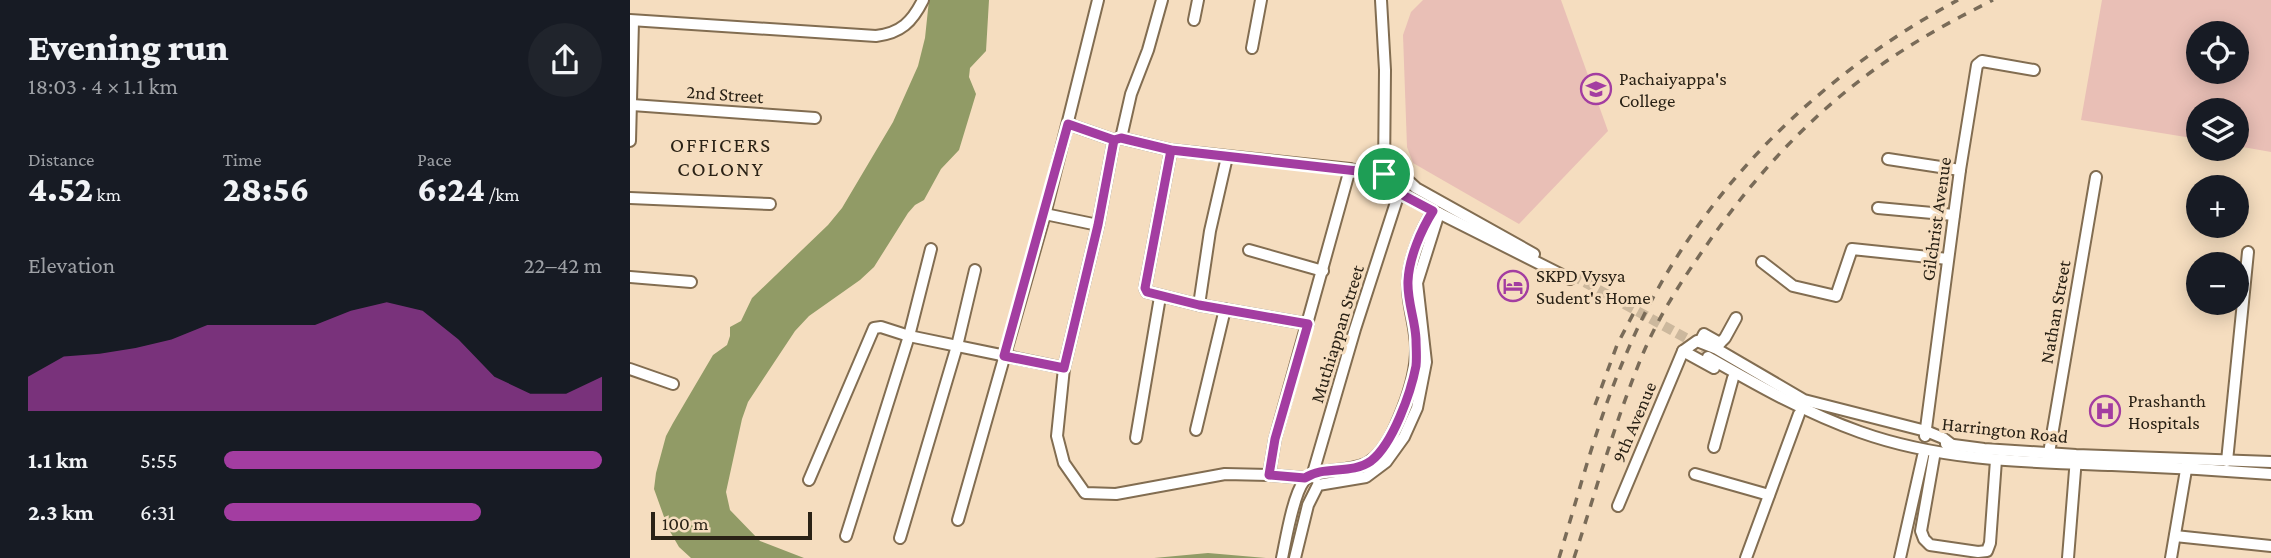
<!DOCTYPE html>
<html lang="en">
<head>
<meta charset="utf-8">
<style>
  :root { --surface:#171b24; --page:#20242c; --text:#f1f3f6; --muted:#9ea1a6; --accent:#a33da1 }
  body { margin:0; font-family:"Crimson Pro",serif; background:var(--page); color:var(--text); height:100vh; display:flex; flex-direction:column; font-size:26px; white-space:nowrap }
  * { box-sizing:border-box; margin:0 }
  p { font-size:23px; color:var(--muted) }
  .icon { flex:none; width:38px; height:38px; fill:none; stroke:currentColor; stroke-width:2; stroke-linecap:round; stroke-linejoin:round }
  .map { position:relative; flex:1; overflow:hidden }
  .sheet { display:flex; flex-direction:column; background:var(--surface); width:630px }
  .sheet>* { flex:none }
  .buttons { position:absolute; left:1556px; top:21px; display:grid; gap:14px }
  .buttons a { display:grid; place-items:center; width:63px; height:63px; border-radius:50%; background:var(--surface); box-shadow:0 4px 18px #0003; font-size:35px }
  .scale { position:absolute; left:21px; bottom:18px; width:161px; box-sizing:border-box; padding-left:7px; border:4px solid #2a2216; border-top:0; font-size:19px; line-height:24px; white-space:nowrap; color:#2a2216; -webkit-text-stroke:5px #f5ddbf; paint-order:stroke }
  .pin { position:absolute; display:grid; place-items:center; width:60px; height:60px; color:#fff; margin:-30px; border:4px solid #fff; border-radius:50%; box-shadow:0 2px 7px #0007 }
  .round { display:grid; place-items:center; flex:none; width:74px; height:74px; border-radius:37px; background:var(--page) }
  .summary { display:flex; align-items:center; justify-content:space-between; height:119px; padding:0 28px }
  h1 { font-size:38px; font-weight:800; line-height:52px }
  .metrics { display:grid; grid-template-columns:repeat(3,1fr); gap:10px; height:119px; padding:7px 28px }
  .metrics div { display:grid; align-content:center }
  .metrics b { font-size:35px; font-weight:800 }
  .metrics small { font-size:19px; font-weight:400 }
  .metrics p { font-size:19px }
  .chart { height:196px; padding:14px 28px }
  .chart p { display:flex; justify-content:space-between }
  .chart svg { width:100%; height:126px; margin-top:7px; fill:var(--accent); opacity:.7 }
  ul { padding:0 28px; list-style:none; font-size:23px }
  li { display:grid; grid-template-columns:112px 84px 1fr; align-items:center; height:52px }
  li i { height:18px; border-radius:9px; background:var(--accent) }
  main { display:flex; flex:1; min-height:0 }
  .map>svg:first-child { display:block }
</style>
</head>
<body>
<main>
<section class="sheet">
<div class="summary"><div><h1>Evening run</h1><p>18:03 · 4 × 1.1 km</p></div><a class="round"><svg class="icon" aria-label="share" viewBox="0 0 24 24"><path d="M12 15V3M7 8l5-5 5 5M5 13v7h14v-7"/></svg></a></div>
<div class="metrics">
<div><p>Distance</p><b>4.52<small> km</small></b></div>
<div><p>Time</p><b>28:56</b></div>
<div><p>Pace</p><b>6:24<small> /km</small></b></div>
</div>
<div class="chart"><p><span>Elevation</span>22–42 m</p>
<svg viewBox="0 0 160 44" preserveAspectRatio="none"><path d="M0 44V32L10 25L20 24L30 22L40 19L50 14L60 14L70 14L80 14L90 9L100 6L110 9L120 19L130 32L140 38L150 38L160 32V44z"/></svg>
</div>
<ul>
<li><b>1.1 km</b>5:55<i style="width:100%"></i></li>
<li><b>2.3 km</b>6:31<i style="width:68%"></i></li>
</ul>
</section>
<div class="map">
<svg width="1641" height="558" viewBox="0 0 1641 558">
  <rect width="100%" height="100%" fill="#f5ddbf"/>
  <g fill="#e9bfb6" fill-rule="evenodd">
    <path d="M793,0H931L978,131L889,224L783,163L777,147L773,35L781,12Z"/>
    <path d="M1472,0H1641V152L1607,146L1606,110H1568V139L1451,120ZM1568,33H1606V72H1568Z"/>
  </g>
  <g fill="#919b66">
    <path d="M299,0H359L356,51L340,68L339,77L346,94L329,150L311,169L294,200L285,205L278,213L244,267L230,280L179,316L165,331L118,402L112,419L96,492L100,510L130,541L174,558H61L49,547L38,528L24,489L26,473L36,436L43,423L83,355L97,345L100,336V327L111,321L122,298L198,225L212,208L263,122L288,66L295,38Z"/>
    <path d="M578,553L636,558H524Z"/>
  </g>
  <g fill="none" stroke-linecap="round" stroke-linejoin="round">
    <path stroke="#ccb89d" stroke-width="10" stroke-dasharray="10 5" stroke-linecap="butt" d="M942,275L1081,352"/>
    <g stroke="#826d51" stroke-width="14">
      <g id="minor">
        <path d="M751,0L755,70L754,174L769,193L940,279"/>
        <path d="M0,20L246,36C271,33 282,22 293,0"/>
        <path d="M564,20L568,0"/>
        <path d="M622,48L631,0"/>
        <path d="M2,105L185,118"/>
        <path d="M438,124L484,140L491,138L541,150L720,169L749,175L766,168"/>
        <path d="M491,138L501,94L518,50L532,0"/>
        <path d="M484,140L468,225L434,368L427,436L434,463L455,493L486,494L595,474L639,475L675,478"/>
        <path d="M0,141L3,21"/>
        <path d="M541,150L515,288L517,292L569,305L678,324"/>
        <path d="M1258,159L1330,170"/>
        <path d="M761,165L786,188L904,254"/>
        <path d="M0,198L140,204"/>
        <path d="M1248,208L1324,215"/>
        <path d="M415,214L468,225"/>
        <path d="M619,250L693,271"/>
        <path d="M1132,262L1163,286L1206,296L1222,249L1318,259"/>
        <path d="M0,277L61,282"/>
        <path d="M569,305L580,231L597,157"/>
        <path d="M1070,342L1074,334L1090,343"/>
        <path d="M1085,348L1095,338L1106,318"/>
        <path d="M1078,357C1129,386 1174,412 1230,432C1311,461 1397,462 1482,465C1535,467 1588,470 1641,474"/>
        <path d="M1084,368L1053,351L1067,341L1085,348L1174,400L1296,431L1313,438L1322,445"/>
        <path d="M0,369L43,384"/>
        <path d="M566,430L595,309"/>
        <path d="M1295,436L1330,170L1347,65L1352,61L1404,70"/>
        <path d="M506,438L530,297"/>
        <path d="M1316,444L1354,449L1446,455L1641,462"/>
        <path d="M1084,447L1103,378"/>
        <path d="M1419,453L1466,177"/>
        <path d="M1304,457L1291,531L1294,539L1300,545L1348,552L1357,551L1360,543L1366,460"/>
        <path d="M1597,461L1618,252"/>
        <path d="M1065,474L1139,495"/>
        <path d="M639,475L645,439L720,169"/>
        <path d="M685,478L683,473L725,329L769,193"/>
        <path d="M179,480L244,328L251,327L279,336L434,368"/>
        <path d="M988,506L1053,351"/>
        <path d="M328,520L415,214L468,0"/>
        <path d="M216,536L279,336L301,249"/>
        <path d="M1545,536L1641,546"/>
        <path d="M270,538L327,346L345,270"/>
        <path d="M652,558C656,539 663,495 674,481C685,466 720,474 739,462C756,451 766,426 773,408C782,385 789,360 785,335C783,317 777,300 778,282C779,259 791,230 803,211"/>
        <path d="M665,558L678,505L688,485L736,477L756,462L774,437L787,408L796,362L787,283L809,213"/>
        <path d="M1116,558L1169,414"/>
        <path d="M1270,558L1293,456"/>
        <path d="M1438,558L1446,458"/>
        <path d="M1541,558L1557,464"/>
      </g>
    </g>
    <use href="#minor" stroke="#fff" stroke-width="10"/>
    <g stroke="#796b58" stroke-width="3.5" stroke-dasharray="9 9" stroke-linecap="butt">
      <path d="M965,405L987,345L1014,293"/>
      <path d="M929,558C950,489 968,418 997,352C1061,200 1184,77 1328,0"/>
      <path d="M944,558C966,491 985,421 1012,356C1028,317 1052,280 1076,246C1129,169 1195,99 1275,49C1303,31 1333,15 1363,0"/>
    </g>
  </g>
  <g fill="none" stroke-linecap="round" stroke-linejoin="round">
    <g stroke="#fff" stroke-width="14">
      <path id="route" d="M754,174L541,150L491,138L484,140L468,225L434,368L374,356L438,124L484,140L491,138L541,150L515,288L517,292L569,305L678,324L645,439L639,475L675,478C694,465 721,475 741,461C763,444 781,392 786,366C787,357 786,347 786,339C785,319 777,301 778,281C779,258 791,230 803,211L769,193L754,174"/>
    </g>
    <use href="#route" stroke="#a33da1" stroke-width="9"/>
  </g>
  <defs>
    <g id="university-ring" transform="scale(1.575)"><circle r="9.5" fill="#f5ddbf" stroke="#a33da1" stroke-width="1.5"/><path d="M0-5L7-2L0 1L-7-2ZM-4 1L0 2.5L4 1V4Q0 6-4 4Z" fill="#a33da1"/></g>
    <g id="hotel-ring" transform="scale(1.575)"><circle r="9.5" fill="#f5ddbf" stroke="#a33da1" stroke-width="1.5"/><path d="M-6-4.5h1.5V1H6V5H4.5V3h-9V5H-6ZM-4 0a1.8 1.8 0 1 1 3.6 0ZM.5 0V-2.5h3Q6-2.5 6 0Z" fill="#a33da1"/></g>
    <g id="hospital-ring" transform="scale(1.575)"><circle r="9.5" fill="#f5ddbf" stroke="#a33da1" stroke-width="1.5"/><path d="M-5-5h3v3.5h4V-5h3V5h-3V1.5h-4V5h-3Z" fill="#a33da1"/></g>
  </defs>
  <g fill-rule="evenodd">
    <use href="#university-ring" x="966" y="89"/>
    <use href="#hotel-ring" x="883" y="286"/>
    <use href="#hospital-ring" x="1475" y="411"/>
  </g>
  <g text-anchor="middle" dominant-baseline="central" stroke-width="6" stroke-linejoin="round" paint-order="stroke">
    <g font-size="19" fill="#2a2216" stroke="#f5ddbf" text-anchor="start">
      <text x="989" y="78">Pachaiyappa's<tspan x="989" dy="22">College</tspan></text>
      <text x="906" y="275">SKPD Vysya<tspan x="906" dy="22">Sudent's Home</tspan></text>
      <text x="1498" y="400">Prashanth<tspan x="1498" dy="22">Hospitals</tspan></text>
    </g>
    <g font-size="19" fill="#2a2216" stroke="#f5ddbf">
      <text transform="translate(95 94) rotate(4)">2nd Street</text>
      <text transform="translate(1306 219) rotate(-82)">Gilchrist Avenue</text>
      <text transform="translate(1425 312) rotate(-80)">Nathan Street</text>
      <text transform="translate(707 334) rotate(-73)">Muthiappan Street</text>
      <text transform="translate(1004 422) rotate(-67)">9th Avenue</text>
      <text transform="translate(1375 430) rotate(6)">Harrington Road</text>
    </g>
    <g font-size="21" letter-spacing="2" fill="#2a2216" stroke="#f5ddbf">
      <text x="91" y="145">OFFICERS<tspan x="91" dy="24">COLONY</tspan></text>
    </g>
  </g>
</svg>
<div class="buttons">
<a><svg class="icon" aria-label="locate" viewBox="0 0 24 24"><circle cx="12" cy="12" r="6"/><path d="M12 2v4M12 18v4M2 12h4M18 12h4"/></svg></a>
<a><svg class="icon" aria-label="layers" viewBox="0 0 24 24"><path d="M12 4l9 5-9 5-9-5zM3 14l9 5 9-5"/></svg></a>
<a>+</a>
<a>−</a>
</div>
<div class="scale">100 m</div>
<div class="pin" style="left:754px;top:174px;background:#1e9e55"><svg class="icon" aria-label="arrive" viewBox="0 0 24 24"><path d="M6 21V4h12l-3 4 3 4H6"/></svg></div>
</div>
</main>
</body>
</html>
